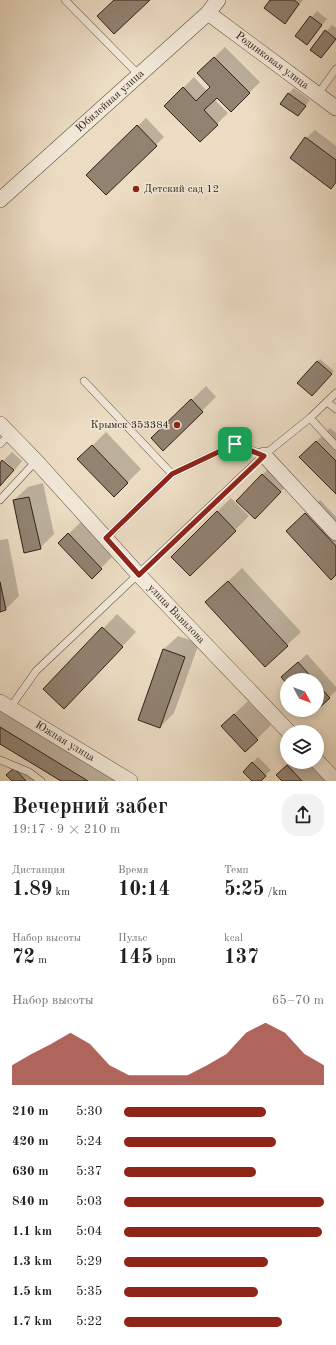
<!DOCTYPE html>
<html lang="ru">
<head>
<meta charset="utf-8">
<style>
  :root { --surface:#fff; --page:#f2f2f2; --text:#202124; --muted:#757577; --accent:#8f2418 }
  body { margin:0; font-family:"Old Standard TT",serif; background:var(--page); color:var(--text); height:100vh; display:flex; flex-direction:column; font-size:15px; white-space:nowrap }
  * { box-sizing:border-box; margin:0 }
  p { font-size:13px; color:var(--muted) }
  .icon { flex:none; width:22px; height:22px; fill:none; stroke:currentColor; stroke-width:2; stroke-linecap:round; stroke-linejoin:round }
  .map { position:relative; height:781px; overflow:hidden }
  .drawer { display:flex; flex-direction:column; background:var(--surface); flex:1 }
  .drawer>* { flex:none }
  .needle { width:26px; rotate:131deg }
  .buttons { position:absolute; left:280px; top:673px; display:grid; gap:8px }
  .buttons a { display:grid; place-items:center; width:44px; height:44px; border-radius:50%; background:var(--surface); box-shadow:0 2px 10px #0003; font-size:20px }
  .pin { position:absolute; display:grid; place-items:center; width:34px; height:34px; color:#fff; margin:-17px; border-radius:8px; box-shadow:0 2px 6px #0006 }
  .round { display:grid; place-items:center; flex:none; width:42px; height:42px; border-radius:16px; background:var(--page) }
  .overview { display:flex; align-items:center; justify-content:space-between; height:68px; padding:0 12px }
  h1 { font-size:22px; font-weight:800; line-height:30px }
  .stats { display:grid; grid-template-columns:repeat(3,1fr); gap:6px; height:68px; padding:4px 12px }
  .stats div { display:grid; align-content:center }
  .stats b { font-size:20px; font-weight:800 }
  .stats small { font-size:11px; font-weight:400 }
  .stats p { font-size:11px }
  .chart { height:112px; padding:8px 12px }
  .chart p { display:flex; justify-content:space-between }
  .chart svg { width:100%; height:72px; margin-top:4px; fill:var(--accent); opacity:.7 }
  ul { padding:0 12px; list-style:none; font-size:13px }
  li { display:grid; grid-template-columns:64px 48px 1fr; align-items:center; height:30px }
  li i { height:10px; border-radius:5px; background:var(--accent) }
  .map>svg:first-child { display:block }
</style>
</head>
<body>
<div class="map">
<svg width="336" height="781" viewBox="0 0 336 781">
  <rect width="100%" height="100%" fill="#ebdcc3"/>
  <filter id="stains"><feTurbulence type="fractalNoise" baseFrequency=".005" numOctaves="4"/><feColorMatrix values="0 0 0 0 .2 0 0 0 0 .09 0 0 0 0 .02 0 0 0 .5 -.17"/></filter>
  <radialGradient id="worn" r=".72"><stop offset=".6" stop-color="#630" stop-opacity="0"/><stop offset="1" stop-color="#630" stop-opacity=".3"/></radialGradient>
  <g fill="#0003">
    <path d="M271,0H303L290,17Z"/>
    <path d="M317,11L327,19L307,44L296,36Z"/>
    <path d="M332,25L336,28V39L326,51L312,49Z"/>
    <path d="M225,47L260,82L231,111L217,96L214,99L228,113L200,141L165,106L194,77L207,91L212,87L198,73Z"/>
    <path d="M294,88L310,100L298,115L288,94Z"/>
    <path d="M146,118L164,137L106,194L87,175Z"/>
    <path d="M315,130L336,146V182L331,187L306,138Z"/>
    <path d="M320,359L334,371L312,395L298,383Z"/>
    <path d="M206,386L216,397L163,449L166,425Z"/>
    <path d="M330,428L336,433V493L301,457Z"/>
    <path d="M106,432L141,469L114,496L79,459Z"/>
    <path d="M12,452L22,461L15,470L4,460Z"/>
    <path d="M271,466L289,483L255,518L238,501Z"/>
    <path d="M43,483L54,534L40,548L14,500L28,487Z"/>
    <path d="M231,498L249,516L190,575L172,557Z"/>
    <path d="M320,500L336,517V574L301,518Z"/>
    <path d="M83,520L115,554L92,577L59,543Z"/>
    <path d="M8,539L19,596L5,610L0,611V540Z"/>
    <path d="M242,568L301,632L287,645L220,589Z"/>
    <path d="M117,614L136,632L77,694L45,689Z"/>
    <path d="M178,636L199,643L174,713L160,727L164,649Z"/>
    <path d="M307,654L336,687V691L317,708V680H287V683L282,677Z"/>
    <path d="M248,701L271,725L245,751L222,726Z"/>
    <path d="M0,710L116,781H63L0,742Z"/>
    <path d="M258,757L271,770L259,781H253L244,772Z"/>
    <path d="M290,762H311L329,781H283L277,775Z"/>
    <path d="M20,763L36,781H13L8,775Z"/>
  </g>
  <g fill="#918271" stroke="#302119">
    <path d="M114,0H150L114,34L97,16Z"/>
    <path d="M270,0H294L299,4L285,24L264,8Z"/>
    <path d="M310,16L322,25L307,45L295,36Z"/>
    <path d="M325,30L336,39L321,58L310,50Z"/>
    <path d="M214,57L250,93L231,112L217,98L204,110L218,125L200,142L164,106L183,87L196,101L210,87L197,73Z"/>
    <path d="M288,93L306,106L298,116L280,104Z"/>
    <path d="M137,125L157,146L106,195L86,175Z"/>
    <path d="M305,137L336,160V182L331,189L290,158Z"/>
    <path d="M317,361L332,374L312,396L297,383Z"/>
    <path d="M191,399L203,412L163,451L151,438Z"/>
    <path d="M316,441L336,461V494L299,457Z"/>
    <path d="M92,445L128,483L114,497L77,459Z"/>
    <path d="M2,460L14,470L0,486V463Z"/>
    <path d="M262,474L281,492L255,519L236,501Z"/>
    <path d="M29,497L41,549L24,553L13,500Z"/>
    <path d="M217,511L236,531L190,576L171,557Z"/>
    <path d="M305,513L336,546V575L331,580L286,531Z"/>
    <path d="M68,533L102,569L92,579L58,543Z"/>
    <path d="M228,581L288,646L265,667L205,602Z"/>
    <path d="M0,582L6,610L0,612Z"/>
    <path d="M102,627L123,647L64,709L43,689Z"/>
    <path d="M163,649L185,657L160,728L138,720Z"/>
    <path d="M298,662L314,680H287V684L281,677Z"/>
    <path d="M317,684L330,698L317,710Z"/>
    <path d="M234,714L258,740L245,752L221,726Z"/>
    <path d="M0,727L88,781H61L0,744Z"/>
    <path d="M252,762L266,776L261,781H252L243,772Z"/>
    <path d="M287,765L302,781H282L276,775Z"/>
    <path d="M14,768L26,781H12L6,775Z"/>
  </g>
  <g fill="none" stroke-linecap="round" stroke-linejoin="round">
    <g stroke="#5f5044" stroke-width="8">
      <g id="lane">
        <path d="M65,0L139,75"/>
        <path d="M318,94L336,69"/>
        <path d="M84,381L172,474"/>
        <path d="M327,402L336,409"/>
        <path d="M310,418L336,446"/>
        <path d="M0,444L10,434"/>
        <path d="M0,500L36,461"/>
        <path d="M106,538L172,474L235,444L264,455"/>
        <path d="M10,708L36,671L264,455L310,418L336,393"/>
        <path d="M0,760L29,772L41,781"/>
      </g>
    </g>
    <g stroke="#5f5044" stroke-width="16">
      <g id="street">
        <path id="s1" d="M208,13L336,108"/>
        <path id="s2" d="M0,200L208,13L218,0"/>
        <path id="s3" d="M0,424L36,461L139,575L289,732"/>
        <path d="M264,455L336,533"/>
        <path id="s4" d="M0,702L130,781"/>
        <path d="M317,761L336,781"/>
      </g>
    </g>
    <use href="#lane" stroke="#f2e8d8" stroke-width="7"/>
    <use href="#street" stroke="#f2e8d8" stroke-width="15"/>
  </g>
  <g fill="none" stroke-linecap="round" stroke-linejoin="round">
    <g stroke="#fff" stroke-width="8">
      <path id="route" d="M235,444L264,456L139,575L106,538L172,474Z"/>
    </g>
    <use href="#route" stroke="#8f2418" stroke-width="5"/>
  </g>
  <g fill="#8f2418" stroke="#f2e8d8" stroke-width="1.5">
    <circle cx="136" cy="189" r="4"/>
    <circle cx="177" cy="425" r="4"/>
  </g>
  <g text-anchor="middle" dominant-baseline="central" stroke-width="3" stroke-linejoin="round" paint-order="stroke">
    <g font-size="11" fill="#302119" stroke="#f2e8d8">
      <text stroke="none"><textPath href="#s1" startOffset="80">Родниковая улица</textPath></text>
      <text stroke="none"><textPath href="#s2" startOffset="148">Юбилейная улица</textPath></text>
      <text stroke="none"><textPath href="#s3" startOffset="259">улица Вавилова</textPath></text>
      <text stroke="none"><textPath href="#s4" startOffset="76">Южная улица</textPath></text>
    </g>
    <g font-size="11" fill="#302119" stroke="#f2e8d8" text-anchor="start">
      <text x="144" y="189">Детский сад 12</text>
      <text x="169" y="425" text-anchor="end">Крымск 353384</text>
    </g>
  </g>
  <rect width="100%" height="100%" filter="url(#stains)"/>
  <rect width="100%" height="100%" fill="url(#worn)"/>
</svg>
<div class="buttons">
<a><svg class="needle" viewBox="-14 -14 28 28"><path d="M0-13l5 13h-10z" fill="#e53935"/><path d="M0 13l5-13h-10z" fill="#757577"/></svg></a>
<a><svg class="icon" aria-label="layers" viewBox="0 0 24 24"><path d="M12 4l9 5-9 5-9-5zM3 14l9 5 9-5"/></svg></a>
</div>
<div class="pin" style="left:235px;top:444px;background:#1e9e55"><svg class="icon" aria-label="arrive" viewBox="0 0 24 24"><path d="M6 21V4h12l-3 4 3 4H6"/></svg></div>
</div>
<section class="drawer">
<div class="overview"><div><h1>Вечерний забег</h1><p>19:17 · 9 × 210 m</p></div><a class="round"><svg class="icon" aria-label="share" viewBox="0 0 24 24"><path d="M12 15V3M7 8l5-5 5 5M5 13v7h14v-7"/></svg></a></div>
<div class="stats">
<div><p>Дистанция</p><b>1.89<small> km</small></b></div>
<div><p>Время</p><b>10:14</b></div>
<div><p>Темп</p><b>5:25<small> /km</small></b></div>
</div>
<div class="stats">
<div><p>Набор высоты</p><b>72<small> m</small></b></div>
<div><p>Пульс</p><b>145<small> bpm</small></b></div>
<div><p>kcal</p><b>137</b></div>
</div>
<div class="chart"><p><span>Набор высоты</span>65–70 m</p>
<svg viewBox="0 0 160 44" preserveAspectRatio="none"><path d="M0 44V32L10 25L20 19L30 12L40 19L50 32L60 38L70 38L80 38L90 38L100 32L110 25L120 12L130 6L140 12L150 25L160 32V44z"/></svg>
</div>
<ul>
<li><b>210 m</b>5:30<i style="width:71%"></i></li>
<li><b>420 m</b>5:24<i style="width:76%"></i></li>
<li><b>630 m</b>5:37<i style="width:66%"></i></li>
<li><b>840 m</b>5:03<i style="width:100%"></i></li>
<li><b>1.1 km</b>5:04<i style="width:99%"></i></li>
<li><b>1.3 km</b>5:29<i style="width:72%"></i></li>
<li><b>1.5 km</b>5:35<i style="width:67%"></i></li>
<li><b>1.7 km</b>5:22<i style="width:79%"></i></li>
</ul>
</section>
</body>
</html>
